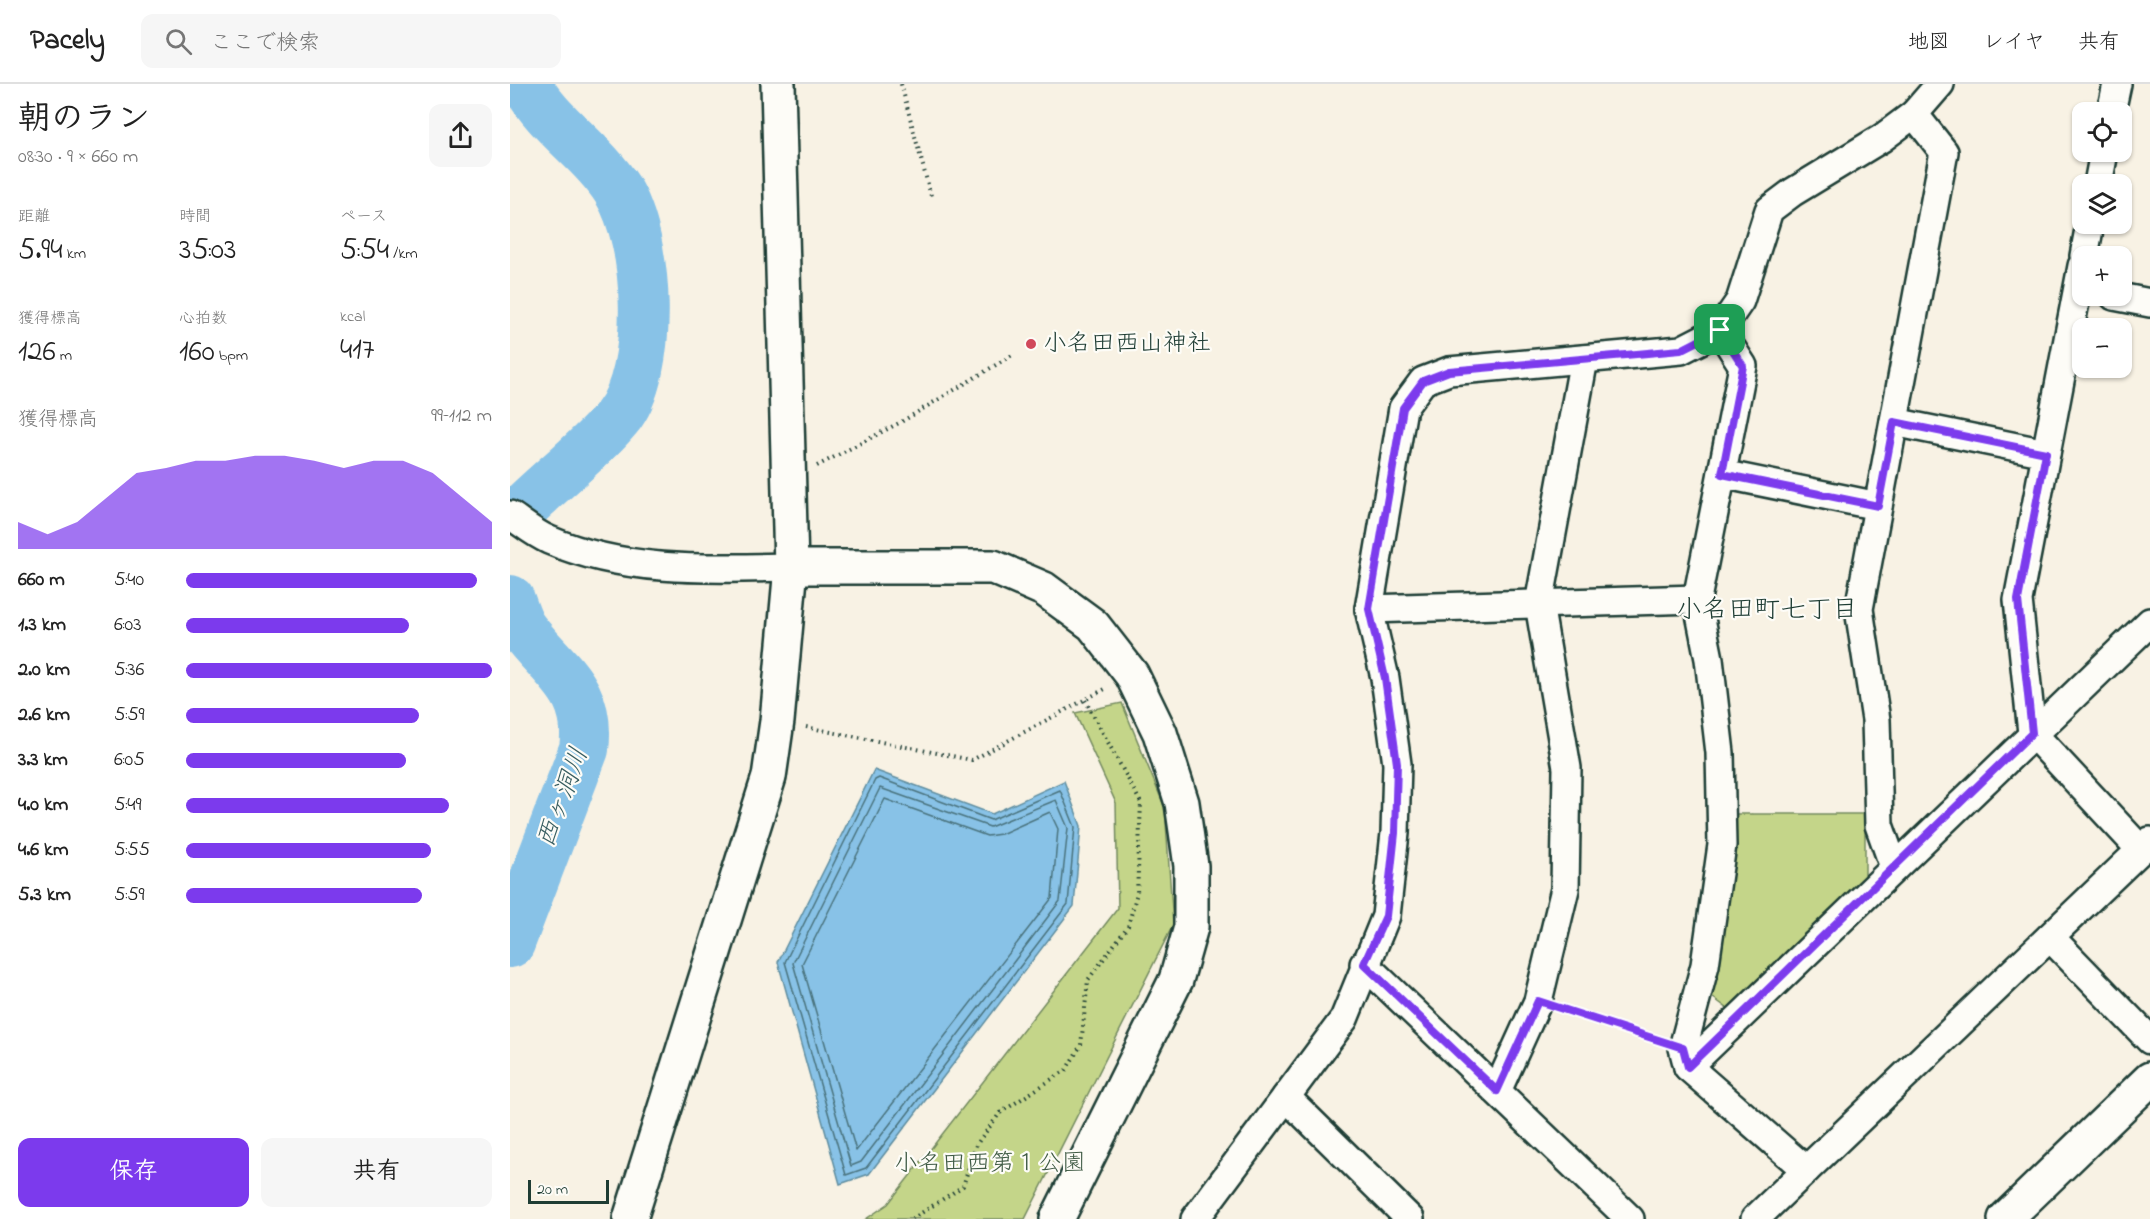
<!DOCTYPE html>
<html lang="ja">
<head>
<meta charset="utf-8">
<style>
  :root { --surface:#fff; --page:#f6f6f6; --text:#222; --muted:#767676; --line:#e0e0e0; --accent:#7c3aed }
  body { margin:0; font-family:"Indie Flower","Klee One",sans-serif; background:var(--page); color:var(--text); height:100vh; display:flex; flex-direction:column; font-size:22px; white-space:nowrap }
  * { box-sizing:border-box; margin:0 }
  p { font-size:20px; color:var(--muted) }
  .icon { flex:none; width:33px; height:33px; fill:none; stroke:currentColor; stroke-width:2; stroke-linecap:round; stroke-linejoin:round }
  .map { position:relative; flex:1; overflow:hidden }
  .panel { display:flex; flex-direction:column; background:var(--surface); width:510px }
  .panel>* { flex:none }
  .buttons { position:absolute; left:1562px; top:18px; display:grid; gap:12px }
  .buttons a { display:grid; place-items:center; width:60px; height:60px; border-radius:12px; background:var(--surface); box-shadow:0 2px 4px #0004; font-size:30px }
  .scale { position:absolute; left:18px; bottom:15px; width:81px; box-sizing:border-box; padding-left:6px; border:3px solid #1f3d34; border-top:0; font-size:16px; line-height:21px; white-space:nowrap; color:#1f3d34; -webkit-text-stroke:4px #fdfcf7; paint-order:stroke }
  .pin { position:absolute; display:grid; place-items:center; width:51px; height:51px; color:#fff; margin:-26px; border-radius:12px; box-shadow:0 3px 9px #0006 }
  .round { display:grid; place-items:center; flex:none; width:63px; height:63px; border-radius:12px; background:var(--page) }
  .head { display:flex; align-items:center; justify-content:space-between; height:102px; padding:0 18px }
  h1 { font-size:33px; font-weight:600; line-height:45px }
  .figures { display:grid; grid-template-columns:repeat(3,1fr); gap:9px; height:102px; padding:6px 18px }
  .figures div { display:grid; align-content:center }
  .figures b { font-size:30px; font-weight:600 }
  .figures small { font-size:16px; font-weight:400 }
  .figures p { font-size:16px }
  .chart { height:168px; padding:12px 18px }
  .chart p { display:flex; justify-content:space-between }
  .chart svg { width:100%; height:108px; margin-top:6px; fill:var(--accent); opacity:.7 }
  .action { display:flex; gap:12px; margin-top:auto; padding:12px 18px }
  .action a { flex:1; height:69px; border-radius:12px; background:var(--accent); color:#fff; font-size:24px; font-weight:600; line-height:69px; text-align:center }
  .action a+a { background:var(--page); color:var(--text) }
  ul { padding:0 18px; list-style:none; font-size:20px }
  li { display:grid; grid-template-columns:96px 72px 1fr; align-items:center; height:45px }
  li i { height:15px; border-radius:8px; background:var(--accent) }
  header { display:flex; align-items:center; gap:36px; box-sizing:border-box; height:84px; padding:0 30px; background:var(--surface); border-bottom:2px solid var(--line) }
  header strong { font-size:28px }
  nav { display:flex; gap:33px; margin-inline-start:auto; font-size:21px }
  .search { width:420px; height:54px; background:var(--page); display:flex; align-items:center; gap:15px; box-sizing:border-box; padding:0 21px; border-radius:12px; color:var(--muted); font-size:22px }
  main { display:flex; flex:1; min-height:0 }
  .map>svg:first-child { display:block }
</style>
</head>
<body>
<header>
<strong>Pacely</strong>
<div class="search"><svg class="icon" aria-label="search" viewBox="0 0 24 24"><circle cx="10" cy="10" r="6"/><path d="M15 15l6 6"/></svg>ここで検索</div>
<nav><a>地図</a><a>レイヤ</a><a>共有</a></nav>
</header>
<main>
<section class="panel">
<div class="head"><div><h1>朝のラン</h1><p>08:30 · 9 × 660 m</p></div><a class="round"><svg class="icon" aria-label="share" viewBox="0 0 24 24"><path d="M12 15V3M7 8l5-5 5 5M5 13v7h14v-7"/></svg></a></div>
<div class="figures">
<div><p>距離</p><b>5.94<small> km</small></b></div>
<div><p>時間</p><b>35:03</b></div>
<div><p>ペース</p><b>5:54<small> /km</small></b></div>
</div>
<div class="figures">
<div><p>獲得標高</p><b>126<small> m</small></b></div>
<div><p>心拍数</p><b>160<small> bpm</small></b></div>
<div><p>kcal</p><b>417</b></div>
</div>
<div class="chart"><p><span>獲得標高</span>99–112 m</p>
<svg viewBox="0 0 160 44" preserveAspectRatio="none"><path d="M0 44V33L10 38L20 33L30 23L40 13L50 11L60 8L70 8L80 6L90 6L100 8L110 11L120 8L130 8L140 13L150 23L160 33V44z"/></svg>
</div>
<ul>
<li><b>660 m</b>5:40<i style="width:95%"></i></li>
<li><b>1.3 km</b>6:03<i style="width:73%"></i></li>
<li><b>2.0 km</b>5:36<i style="width:100%"></i></li>
<li><b>2.6 km</b>5:59<i style="width:76%"></i></li>
<li><b>3.3 km</b>6:05<i style="width:72%"></i></li>
<li><b>4.0 km</b>5:49<i style="width:86%"></i></li>
<li><b>4.6 km</b>5:55<i style="width:80%"></i></li>
<li><b>5.3 km</b>5:59<i style="width:77%"></i></li>
</ul>
<div class="action"><a>保存</a><a>共有</a></div>
</section>
<div class="map">
<svg width="1640" height="1135" viewBox="0 0 1640 1135">
  <rect width="100%" height="100%" fill="#f8f2e4"/>
  <filter id="ink" filterUnits="userSpaceOnUse"><feTurbulence type="fractalNoise" baseFrequency=".0167" numOctaves="2"/><feDisplacementMap in="SourceGraphic" scale="12" xChannelSelector="R" yChannelSelector="G"/><feConvolveMatrix kernelMatrix="1 2 1 2 8 2 1 2 1" color-interpolation-filters="sRGB"/></filter>
  <g filter="url(#ink)">
    <g fill="#c4d589" stroke="#72895e" stroke-width="1.5">
      <path d="M612,619L655,724L663,841L515,1135H356L378,1120L608,824L606,719L565,629Z"/>
      <path d="M1224,730H1355V793L1221,927L1198,910L1217,820Z"/>
    </g>
    <path fill="#88c2e7" stroke="#5e8d9f" stroke-width="1.5" d="M364,686L482,730L554,697L571,742L564,822L359,1090L330,1100L268,878Z"/>
    <g fill="none" stroke-linecap="round" stroke-linejoin="round">
      <g stroke="#49727c" stroke-width="1.5">
        <path d="M369,694L481,736L550,706L565,743L558,820L356,1084L336,1091L275,878L365,696Z"/>
        <path d="M370,704L480,743L546,716L558,744L550,817L351,1078L341,1082L283,879Z"/>
        <path d="M375,715L477,752L491,750L540,728L548,745L542,814L346,1067L292,880Z"/>
      </g>
      <g stroke="#88c2e7" stroke-width="50">
        <path d="M15,422C45,393 80,366 107,334C146,287 139,157 108,107C83,67 39,41 16,0"/>
        <path d="M0,516C4,526 7,538 13,546C45,588 82,605 74,665L0,859"/>
      </g>
      <g stroke="#1f3d34" stroke-width="32">
        <g id="minor">
          <path d="M1601,28L1607,0"/>
          <path d="M1588,100L1594,68"/>
          <path d="M1574,172L1580,140"/>
          <path d="M1572,182L1508,516L1522,649L1631,766"/>
          <path d="M1604,212L1640,219"/>
          <path d="M1210,246L1233,282L1187,515L1199,575L1210,669L1212,761L1195,881L1173,964L1178,983L1296,1086"/>
          <path d="M1384,338L1536,369"/>
          <path d="M1212,390L1368,422"/>
          <path d="M0,431C12,439 25,450 39,456C116,489 199,485 281,483"/>
          <path d="M859,525L893,324L913,297L939,287L1171,266L1210,246L1230,217L1259,126L1283,108L1372,54L1404,30L1430,0"/>
          <path d="M1384,783L1369,741L1366,636L1349,525L1434,68L1404,30"/>
          <path d="M1540,853L1640,956"/>
          <path d="M854,880L1120,1135"/>
          <path d="M1178,983L1640,538"/>
          <path d="M987,1007L1028,917L1055,805L1057,684L1029,520L1074,275"/>
          <path d="M776,1013L900,1135"/>
          <path d="M685,1135L834,935L876,832L885,749L887,680L875,594L859,525L1187,515"/>
          <path d="M1245,1135L1640,757"/>
        </g>
      </g>
      <g stroke="#1f3d34" stroke-width="38">
        <g id="tertiary">
          <path d="M281,483H483L534,505L583,541L622,591L650,649L672,719L681,782V843L666,896L547,1135"/>
          <path d="M120,1135L259,693L267,637L281,483L268,0"/>
          <path d="M1495,1135L1640,995"/>
        </g>
      </g>
      <g stroke="#1f3d34" stroke-width="4" stroke-dasharray="1.5 4.5" stroke-linecap="butt">
        <path d="M391,0L421,112"/>
        <path d="M307,382L391,338L504,270"/>
        <path d="M296,643L462,676L595,605"/>
        <path d="M1053,926L1149,956"/>
        <path d="M402,1135L453,1102L466,1061L490,1029L556,986L571,961L578,896L618,842L627,809L631,719L575,616"/>
      </g>
      <use href="#minor" stroke="#fdfcf7" stroke-width="27"/>
      <use href="#tertiary" stroke="#fdfcf7" stroke-width="33"/>
    </g>
  </g>
  <g fill="none" stroke-linecap="round" stroke-linejoin="round" filter="url(#ink)">
    <g stroke="#fff" stroke-width="12">
      <path id="route" d="M1210,246L1233,282L1212,390L1368,422L1384,338L1536,369L1508,516L1522,649L1178,983L1173,964L1028,917L987,1007L854,880L876,832L885,749L887,680L875,594L859,525L893,324L913,297L939,287L1171,266Z"/>
    </g>
    <use href="#route" stroke="#7c3aed" stroke-width="8"/>
  </g>
  <circle fill="#d1495b" stroke="#fdfcf7" stroke-width="2" cx="521" cy="260" r="6"/>
  <g text-anchor="middle" dominant-baseline="central" stroke-width="4.5" stroke-linejoin="round" paint-order="stroke">
    <g font-size="24" fill="#1f3d34" stroke="#fdfcf7" text-anchor="start">
      <text x="533" y="260">小名田西山神社</text>
    </g>
    <g font-size="24" fill="#405b45" stroke="#fdfcf7">
      <text x="480" y="1080">小名田西第１公園</text>
    </g>
    <g font-size="26" fill="#1f3d34" stroke="#fdfcf7">
      <text x="1257" y="527">小名田町七丁目</text>
    </g>
    <g font-size="26" font-style="italic" fill="#395e61" stroke="#fdfcf7">
      <text transform="translate(54 714) rotate(-70)">西ヶ洞川</text>
    </g>
  </g>
</svg>
<div class="buttons">
<a><svg class="icon" aria-label="locate" viewBox="0 0 24 24"><circle cx="12" cy="12" r="6"/><path d="M12 2v4M12 18v4M2 12h4M18 12h4"/></svg></a>
<a><svg class="icon" aria-label="layers" viewBox="0 0 24 24"><path d="M12 4l9 5-9 5-9-5zM3 14l9 5 9-5"/></svg></a>
<a>+</a>
<a>−</a>
</div>
<div class="scale">20 m</div>
<div class="pin" style="left:1210px;top:246px;background:#1e9e55"><svg class="icon" aria-label="arrive" viewBox="0 0 24 24"><path d="M6 21V4h12l-3 4 3 4H6"/></svg></div>
</div>
</main>
</body>
</html>
